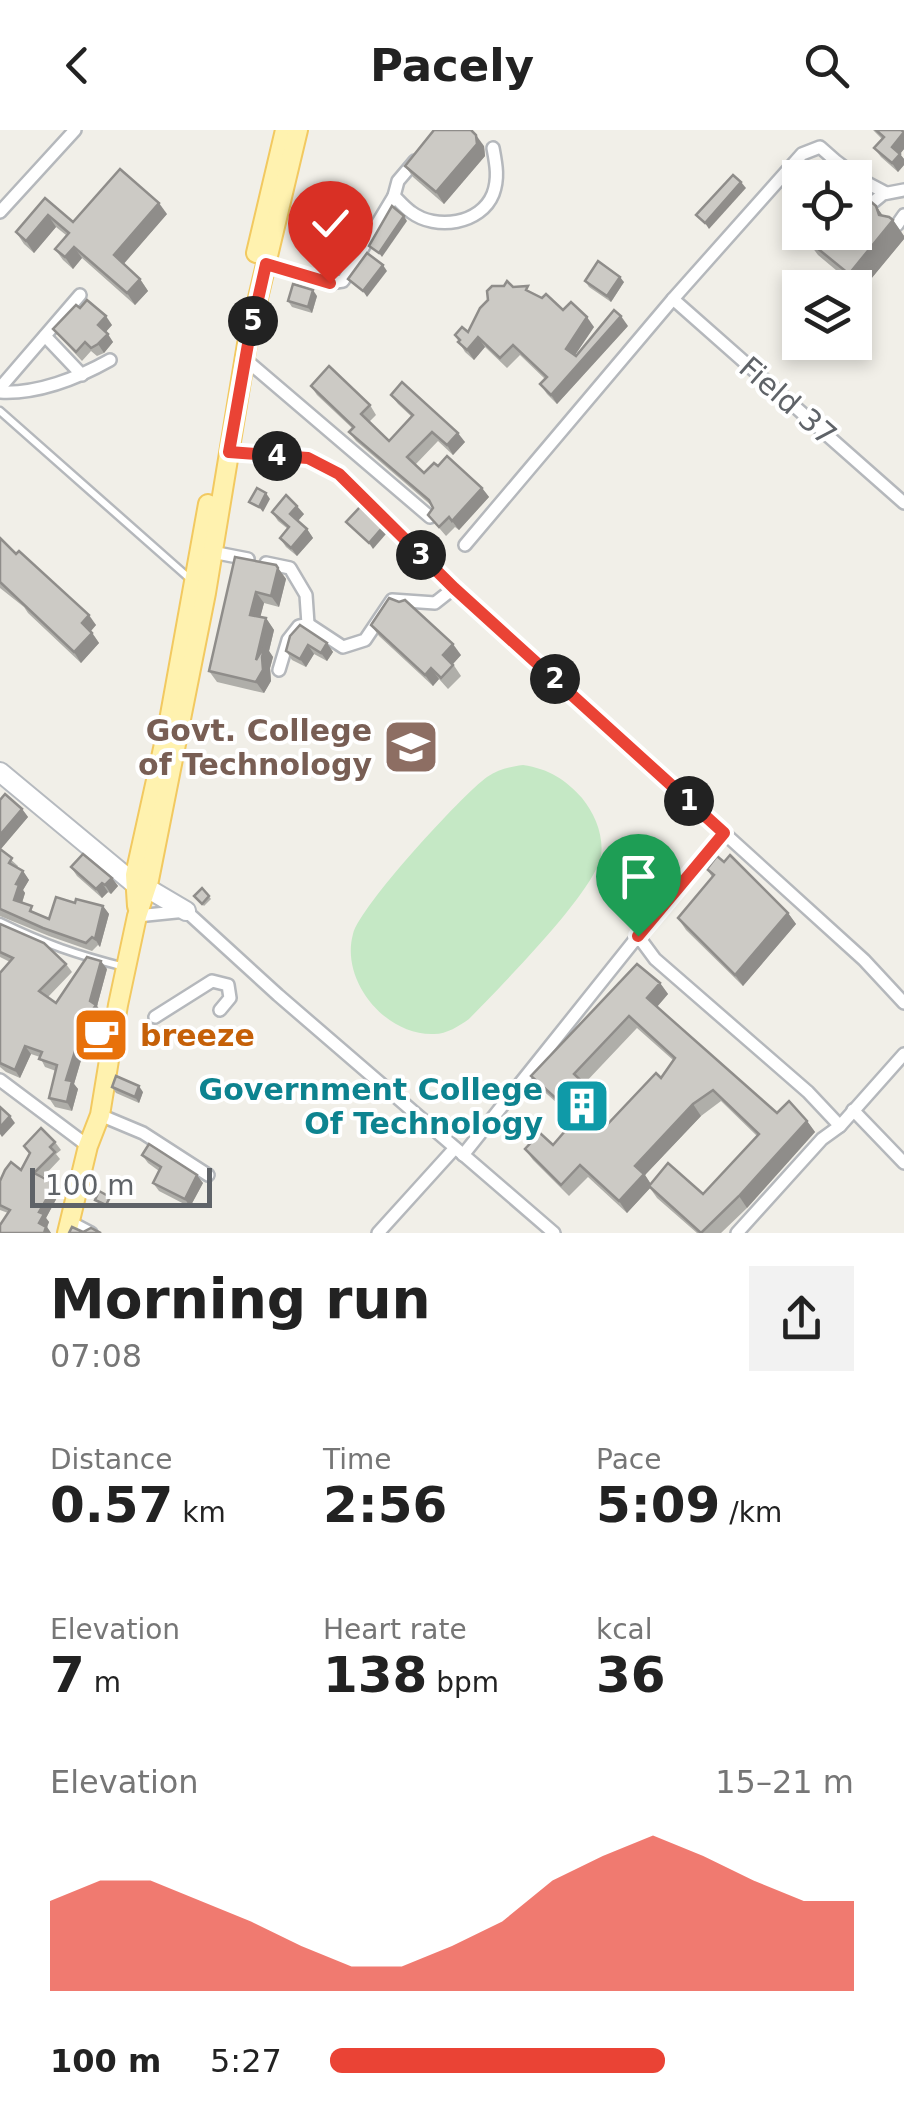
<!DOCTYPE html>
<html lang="en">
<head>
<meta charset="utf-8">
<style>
  :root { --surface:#fff; --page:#f2f2f2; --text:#222; --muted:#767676; --accent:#ea4335 }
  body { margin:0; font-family:"DejaVu Sans",sans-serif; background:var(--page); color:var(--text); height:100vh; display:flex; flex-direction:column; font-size:38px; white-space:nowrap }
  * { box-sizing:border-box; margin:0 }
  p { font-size:32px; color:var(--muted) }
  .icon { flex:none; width:55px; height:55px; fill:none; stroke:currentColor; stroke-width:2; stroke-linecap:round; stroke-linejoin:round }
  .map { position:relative; height:1103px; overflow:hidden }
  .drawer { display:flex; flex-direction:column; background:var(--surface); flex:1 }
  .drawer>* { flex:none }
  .controls { position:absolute; left:782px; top:30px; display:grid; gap:20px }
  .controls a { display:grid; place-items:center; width:90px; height:90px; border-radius:0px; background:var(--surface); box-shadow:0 5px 15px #0003; font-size:50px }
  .scale { position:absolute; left:30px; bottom:25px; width:182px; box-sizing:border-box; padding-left:10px; border:5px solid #5f6368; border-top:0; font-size:28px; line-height:35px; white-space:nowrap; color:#5f6368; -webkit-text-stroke:8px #fff; paint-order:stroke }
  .pin { position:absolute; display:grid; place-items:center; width:85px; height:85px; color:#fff; margin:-102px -42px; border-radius:50% 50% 50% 0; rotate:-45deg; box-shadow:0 0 10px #0007 }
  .pin .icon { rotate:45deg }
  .km { position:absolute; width:50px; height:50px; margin:-25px; border-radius:50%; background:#222; color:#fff; font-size:28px; line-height:50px; text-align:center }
  .round { display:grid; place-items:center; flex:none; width:105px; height:105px; border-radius:0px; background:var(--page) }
  .summary { display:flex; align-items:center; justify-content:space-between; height:170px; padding:0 50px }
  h1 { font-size:55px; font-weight:800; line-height:75px }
  .metrics { display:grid; grid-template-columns:repeat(3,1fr); gap:15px; height:170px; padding:10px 50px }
  .metrics div { display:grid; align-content:center }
  .metrics b { font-size:50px; font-weight:800 }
  .metrics small { font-size:28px; font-weight:400 }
  .metrics p { font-size:28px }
  .chart { height:280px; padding:20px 50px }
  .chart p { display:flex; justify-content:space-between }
  .chart svg { width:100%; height:180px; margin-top:10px; fill:var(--accent); opacity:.7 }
  ul { padding:0 50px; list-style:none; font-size:32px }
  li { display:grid; grid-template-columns:160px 120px 1fr; align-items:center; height:75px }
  li i { height:25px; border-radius:12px; background:var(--accent) }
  header { display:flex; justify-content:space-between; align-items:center; height:130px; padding:0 50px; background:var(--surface); font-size:45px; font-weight:800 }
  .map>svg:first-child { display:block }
</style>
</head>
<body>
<header><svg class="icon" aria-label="back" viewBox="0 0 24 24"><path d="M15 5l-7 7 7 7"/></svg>Pacely<svg class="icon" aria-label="search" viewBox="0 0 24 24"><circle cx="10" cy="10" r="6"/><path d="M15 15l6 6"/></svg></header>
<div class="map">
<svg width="904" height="1103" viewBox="0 0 904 1103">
  <rect width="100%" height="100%" fill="#f1efe8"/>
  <path fill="#c5e8c5" d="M523,635C549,639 565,649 582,668C595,684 604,706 601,726C594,763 499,858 469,889C459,896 447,904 434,904C386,906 340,851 353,804C360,776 462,665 487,647C499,639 509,637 523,635Z"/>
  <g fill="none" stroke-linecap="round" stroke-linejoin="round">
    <g stroke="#b5b8bc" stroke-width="11">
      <g id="lane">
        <path d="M0,281L189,448"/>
        <path d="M0,792C45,814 77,825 125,837"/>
      </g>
    </g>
    <g stroke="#b5b8bc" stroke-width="16">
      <g id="street">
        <path d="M394,66C399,71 405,78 411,82C436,101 481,94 493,64C499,48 496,34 493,18"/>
        <path d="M872,73L883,64L904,60"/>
        <path d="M0,82L75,0"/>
        <path d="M897,95L904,85"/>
        <path d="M266,134L330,153L343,151L394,66L398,51L415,31"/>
        <path d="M673,169L904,373"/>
        <path d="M45,206L82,245"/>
        <path d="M245,229L430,387"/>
        <path d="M0,258L80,165"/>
        <path d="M0,262C37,264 78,248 110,230"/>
        <path d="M229,322L308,329L339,344L454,458L864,830L904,873"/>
        <path d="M465,415L673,169L802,24L820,17C840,36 861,51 886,63"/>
        <path d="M212,422L248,429"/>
        <path d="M266,433L290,438L306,465L308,494L299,496L288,510L279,540"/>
        <path d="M308,494L343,517L365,510L392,470L435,473L454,458"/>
        <path d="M137,786L186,781L278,865L554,1103"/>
        <path d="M638,806L724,703"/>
        <path d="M155,887L212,851L228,855L230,868L220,880"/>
        <path d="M0,950L88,1016"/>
        <path d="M853,980L904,1033"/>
        <path d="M100,985L143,1003L208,1045"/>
        <path d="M840,996L904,924"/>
        <path d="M463,1025L638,806L655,829L808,962L840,996L822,1009L737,1103"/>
        <path d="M70,1092L91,1103"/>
        <path d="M378,1103L455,1018"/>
      </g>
    </g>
    <g stroke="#b6babf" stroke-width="22">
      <path id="secondary" d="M0,642L136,755L147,758L186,781"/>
    </g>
    <g stroke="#f2c960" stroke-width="22">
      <g id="primary">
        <path d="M256,123L285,0"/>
        <path d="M137,776L135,745L168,596L208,374"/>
        <path d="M67,1103L88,1016L100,985L118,875L137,786L149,750L206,463L247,214L298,0"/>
      </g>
    </g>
    <use href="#lane" stroke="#fff" stroke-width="6"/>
    <use href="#street" stroke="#fff" stroke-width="11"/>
    <use href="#secondary" stroke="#fff" stroke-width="18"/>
    <use href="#primary" stroke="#fff2af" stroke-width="18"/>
  </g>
  <g fill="#afaea9" fill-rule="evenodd">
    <path d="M873,0H901L904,2V19L900,24L904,29V35L898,42L881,27L874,18L882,9Z"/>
    <path d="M484,16L485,26L444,74L413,47L405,36Z"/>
    <path d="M856,63L876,76L883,86L893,90L904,106V109L861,161L818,125L806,109Z"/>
    <path d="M45,68L73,92L167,84L123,134L140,149L148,161L135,175L82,128L73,139L63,130L55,119L66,105L56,97L34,123L24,114L16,102Z"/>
    <path d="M585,151L624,152L611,172L589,157Z"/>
    <path d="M513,157L534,164L594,197L575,225L628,196L557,274L547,264L540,254L545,249L520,225L507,238L485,217L474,230L465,222L455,205L468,202Z"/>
    <path d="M317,166L312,183L292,177L288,171Z"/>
    <path d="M80,178L112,195L105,202L113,212L104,223L97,226L91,221L82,231L53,199Z"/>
    <path d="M311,256L370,275L376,285L369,292L389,311L412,287L398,274L391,265L465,312L453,325L438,311L415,335L424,343L438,336L482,358L489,367L459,400L455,397L446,406L428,385L433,378L432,376L356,311L349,302L352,298L317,265Z"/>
    <path d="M272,382L304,384L298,391L307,399L313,408L297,426L286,417L280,408L288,399L278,391Z"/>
    <path d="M0,408L96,495L91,501L99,513L81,533L28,483L24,477L0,458Z"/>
    <path d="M235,427L276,435L286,449L279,477L264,473L260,487L266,488L274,500L269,521L273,527L270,538L271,551L264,563L217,552L209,541Z"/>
    <path d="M371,495L461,525L453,534L461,546L448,559L439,549L433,556L379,506Z"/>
    <path d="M290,506L327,513L333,522L327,531L314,524L306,537L292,530L286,521Z"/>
    <path d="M0,670L22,679L28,687L0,720L18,736L17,738L23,741L29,750L23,760L25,763L22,773L37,785L49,789L75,773L103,776L109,784L100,817L98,815L92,821L49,806L0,786Z"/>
    <path d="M71,737L112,748L118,756L111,764L108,762L102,768L77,746Z"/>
    <path d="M707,739L788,783L796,794L743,856L686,800L678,788L712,747Z"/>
    <path d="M202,758L211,769L204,776L194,766Z"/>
    <path d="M0,794L66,834L72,842L48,867L56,873L107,839L97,876L102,883L85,907L87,910L74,954L78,959L72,981L55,977L49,968L56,941L45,937L40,927L31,924L20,948L6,942L0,937V843L10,832L0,827Z"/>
    <path d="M660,853L668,864L657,877L777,983L807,991L815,1002L747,1078L721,1103H697L657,1068L650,1058L627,1083L588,1047L569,1066L533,1030L525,1019L553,1015L575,989L539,957L531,946ZM637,898L673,930L661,948L603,999L597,993L609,981L601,970L584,954ZM721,971L757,1006L703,1064L651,1054L645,1045L701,986Z"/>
    <path d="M112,957L143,962L139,973L116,963Z"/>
    <path d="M55,1012L61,1020L56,1024L60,1029L43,1047L55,1054L60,1062L46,1088L49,1092L47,1097L51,1103H0L8,1083L0,1080V1051L21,1040L30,1024L24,1016Z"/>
    <path d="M142,1025L203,1053L190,1077L159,1061L153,1053L159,1041L148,1033Z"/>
  </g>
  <g fill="#8f8d8a">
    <path d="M904,3V19L900,24L904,29V35L898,42L892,33V17Z"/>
    <path d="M476,5L484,16L485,26L444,74L436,62Z"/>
    <path d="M741,52L746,58L709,99L705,93Z"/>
    <path d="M159,73L167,84L122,136L114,125Z"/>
    <path d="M876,76L888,93L893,90L904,106V109L861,161L849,144L879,85Z"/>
    <path d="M48,85L56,97L34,123L26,111Z"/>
    <path d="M404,86L407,91L382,127L379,123Z"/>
    <path d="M74,117L82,128L73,139L65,127Z"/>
    <path d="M383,135L387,141L367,167L363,161Z"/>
    <path d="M620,147L624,152L611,172L607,166Z"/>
    <path d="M140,149L148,161L135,175L127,163Z"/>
    <path d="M313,160L317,166L312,183L308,177Z"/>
    <path d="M106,186L112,195L104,204L98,195Z"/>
    <path d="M621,186L628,196L557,274L551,265Z"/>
    <path d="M587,187L594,197L573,228L566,219Z"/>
    <path d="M108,204L113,212L104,223L98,214Z"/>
    <path d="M478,207L485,217L474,230L467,220Z"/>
    <path d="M458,303L465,312L453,325L447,315Z"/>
    <path d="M482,358L489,367L459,400L452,391Z"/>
    <path d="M266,363L270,369L263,382L259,377Z"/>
    <path d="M297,376L304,384L296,393L290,384Z"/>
    <path d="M382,398L386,404L373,419L369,413Z"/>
    <path d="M307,399L313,408L297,426L291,418Z"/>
    <path d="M278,438L286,449L279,477L271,466Z"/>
    <path d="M256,462L264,473L258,496L250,485Z"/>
    <path d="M89,485L96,495L89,503L82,493Z"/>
    <path d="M266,488L274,500L269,521L273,527L270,538L271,551L264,563L256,552V530Z"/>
    <path d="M92,503L99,513L81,533L74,522Z"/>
    <path d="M327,513L333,522L327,531L321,523Z"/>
    <path d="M453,514L461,525L451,536L443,525Z"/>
    <path d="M308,515L314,524L306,537L300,529Z"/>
    <path d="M431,538L439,549L433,556L425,545Z"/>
    <path d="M22,679L28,687L0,720V705Z"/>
    <path d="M23,741L29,750L23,760L25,763L20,779L14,770L16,754Z"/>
    <path d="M112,748L118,756L111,764L105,755Z"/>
    <path d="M102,753L108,762L102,768L96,759Z"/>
    <path d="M103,776L109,784L100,817L95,809Z"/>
    <path d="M788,783L796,794L743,856L735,845Z"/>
    <path d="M101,831L107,839L97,876L102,883L85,907L87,910L74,954L78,959L72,981L67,972L66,950L78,901L90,871Z"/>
    <path d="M660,853L668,864L655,879L647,868Z"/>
    <path d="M25,916L31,924L20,948L15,940Z"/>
    <path d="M139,956L143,962L139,973L135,967Z"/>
    <path d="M693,974L701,986L645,1045L652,1056L627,1083L619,1071L635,1036Z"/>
    <path d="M10,986L15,993L2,1007L0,1004V997Z"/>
    <path d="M807,991L815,1002L747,1078L739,1066Z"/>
    <path d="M197,1045L203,1053L190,1077L185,1069Z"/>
    <path d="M55,1054L60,1062L46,1088L49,1092L47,1097L51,1103H44L39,1093V1082Z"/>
  </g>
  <g fill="#cccac5" stroke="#8f8d8a" stroke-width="2.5" fill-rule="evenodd">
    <path d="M434,0H471L476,5L477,14L436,62L405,36Z"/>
    <path d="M876,0H901L904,2L892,17L900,24L892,33L874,18L884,7Z"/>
    <path d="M120,39L159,73L114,125L140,149L127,163L74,117L65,127L55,119L69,103L48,85L26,111L16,102L45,68L73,92Z"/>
    <path d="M733,45L741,52L705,93L696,85Z"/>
    <path d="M855,63L863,65L876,76L879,85L889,87L893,90L849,144L806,109L811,102H855Z"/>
    <path d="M392,76L404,86L379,123L369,116Z"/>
    <path d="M367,123L383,135L363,161L348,149Z"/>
    <path d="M598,131L620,147L607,166L585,151Z"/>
    <path d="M507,151L513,157L528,156L526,160L542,168L546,164L563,180L571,172L587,187L566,219L576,226L614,180L621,186L551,265L540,254L547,247L513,215L500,228L478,207L467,220L458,212L460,210L455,205L462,197L468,202L480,178L488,170L487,161L492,156H504Z"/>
    <path d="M293,154L313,160L308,177L288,171Z"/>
    <path d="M87,170L106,186L98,195L108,204L98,214L91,218L85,212L76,222L53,199L76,175L80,178Z"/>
    <path d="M329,236L370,275L361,284L389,311L413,285L391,265L402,252L458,303L447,315L432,302L407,327L424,343L434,333L438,336L447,326L482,358L452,391L449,387L439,397L428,385L433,378L429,370L349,302L354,297L311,256Z"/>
    <path d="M257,358L266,363L259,377L249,372Z"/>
    <path d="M286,365L297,376L290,384L307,399L291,418L280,408L289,397L272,382Z"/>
    <path d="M360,377L382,398L369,413L346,392Z"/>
    <path d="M0,408L16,424L19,421L89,485L82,493L92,503L74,522L0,452Z"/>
    <path d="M235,427L276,435L278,438L271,466L256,462L250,485L266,488L256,530L265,515L262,527L263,540L256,552L209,541Z"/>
    <path d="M389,468L399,472L405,470L453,514L443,525L453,535L441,548L431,538L425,545L371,495Z"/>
    <path d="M300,495L327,513L321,523L308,515L300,529L286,521L290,506Z"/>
    <path d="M5,664L22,679L0,705V670Z"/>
    <path d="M0,719L12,728L9,733L23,741L16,754L19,755L14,770L32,776L30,781L49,789L56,767L75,773L76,769L103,776L95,809L92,807L86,813L43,798L0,779Z"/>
    <path d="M83,724L112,748L105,755L102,753L96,759L71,737Z"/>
    <path d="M730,725L788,783L735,845L678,788L714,745L707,739L717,726L724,732Z"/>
    <path d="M202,758L209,766L202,774L194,766Z"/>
    <path d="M0,794L44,813L66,834L39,861L56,873L87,827L101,831L90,871L96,875L78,901L81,902L66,950L72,951L67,972L49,968L57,935L39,929L42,922L25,916L15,940L0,933V843L13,828L0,822Z"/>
    <path d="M637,834L660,853L647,868L777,983L789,971L807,991L739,1066L701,1103L649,1056L668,1033L703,1064L759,1004L713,960L693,974L635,1036L644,1044L619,1071L580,1035L561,1055L525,1019L540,1003L553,1015L577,987L531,946ZM629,886L675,928L661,948L656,943L603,999L587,984L601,970L574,944Z"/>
    <path d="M116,946L139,956L135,967L112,957Z"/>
    <path d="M0,977L10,986L0,997Z"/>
    <path d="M41,998L55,1012L50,1017L55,1022L34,1043L55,1054L39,1082L44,1084L39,1093L46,1097L44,1103H0V1095L10,1080L0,1075V1051L5,1040L11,1032L21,1040L30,1023L24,1016Z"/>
    <path d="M149,1014L197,1045L185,1069L153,1053L161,1037L142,1025Z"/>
    <path d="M99,1061L110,1067L106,1075L95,1070Z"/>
    <path d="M72,1097L83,1102L91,1098L101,1103H69Z"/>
  </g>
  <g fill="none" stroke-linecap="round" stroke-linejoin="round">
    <g stroke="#fff" stroke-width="20">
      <path id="route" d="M330,153L266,134L248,214L229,322L308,328L339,344L454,458L724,703L638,806"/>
    </g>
    <use href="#route" stroke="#ea4335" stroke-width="12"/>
  </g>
  <defs>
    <g id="university-square" transform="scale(2.875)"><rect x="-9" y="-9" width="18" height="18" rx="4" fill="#8d6e63" stroke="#fff"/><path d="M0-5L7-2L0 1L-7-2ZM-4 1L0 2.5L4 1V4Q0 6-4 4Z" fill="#fff"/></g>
    <g id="cafe-square" transform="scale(2.875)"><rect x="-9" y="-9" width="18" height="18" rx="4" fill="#e8710a" stroke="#fff"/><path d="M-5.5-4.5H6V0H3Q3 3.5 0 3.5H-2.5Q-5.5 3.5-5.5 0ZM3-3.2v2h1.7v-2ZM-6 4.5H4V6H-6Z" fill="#fff"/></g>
    <g id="building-square" transform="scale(2.875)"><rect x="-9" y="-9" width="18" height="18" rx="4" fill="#0f9aa8" stroke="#fff"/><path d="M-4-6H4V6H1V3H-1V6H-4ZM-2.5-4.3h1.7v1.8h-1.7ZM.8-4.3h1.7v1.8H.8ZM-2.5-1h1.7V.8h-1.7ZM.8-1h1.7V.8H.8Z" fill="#fff"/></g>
  </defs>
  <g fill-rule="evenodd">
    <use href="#university-square" x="411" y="617"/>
    <use href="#cafe-square" x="101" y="905"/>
    <use href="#building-square" x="582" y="976"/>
  </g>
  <g text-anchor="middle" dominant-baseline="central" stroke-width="8" stroke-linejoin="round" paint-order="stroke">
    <g font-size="30" fill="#5f6368" stroke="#fff">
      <text transform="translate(788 271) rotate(41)">Field 37</text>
    </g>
    <g font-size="30" font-weight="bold" fill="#785e54" stroke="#fff" text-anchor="end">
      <text x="372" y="600">Govt. College<tspan x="372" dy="34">of Technology</tspan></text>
    </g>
    <g font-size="30" font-weight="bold" fill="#c56008" stroke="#fff" text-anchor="start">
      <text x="140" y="905">breeze</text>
    </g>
    <g font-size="30" font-weight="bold" fill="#0d838f" stroke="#fff" text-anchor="end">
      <text x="543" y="959">Government College<tspan x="543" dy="34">Of Technology</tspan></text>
    </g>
  </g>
</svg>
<div class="controls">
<a><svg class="icon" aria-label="locate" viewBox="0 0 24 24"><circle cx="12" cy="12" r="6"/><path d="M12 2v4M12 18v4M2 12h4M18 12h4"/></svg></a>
<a><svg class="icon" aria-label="layers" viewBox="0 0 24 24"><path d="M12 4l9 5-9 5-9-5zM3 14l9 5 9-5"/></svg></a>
</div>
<div class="scale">100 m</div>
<div class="pin" style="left:638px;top:806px;background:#1e9e55"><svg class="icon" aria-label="arrive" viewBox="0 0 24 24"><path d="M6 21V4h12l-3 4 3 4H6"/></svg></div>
<div class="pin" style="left:330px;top:153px;background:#d93025"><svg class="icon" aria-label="check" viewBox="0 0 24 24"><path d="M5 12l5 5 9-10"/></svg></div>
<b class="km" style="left:689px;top:671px">1</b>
<b class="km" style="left:555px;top:549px">2</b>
<b class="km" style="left:421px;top:425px">3</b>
<b class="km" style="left:277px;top:326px">4</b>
<b class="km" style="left:253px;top:191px">5</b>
</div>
<section class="drawer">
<div class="summary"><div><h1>Morning run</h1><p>07:08</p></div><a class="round"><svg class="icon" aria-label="share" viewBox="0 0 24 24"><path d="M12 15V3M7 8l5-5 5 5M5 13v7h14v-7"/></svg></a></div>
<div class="metrics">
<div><p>Distance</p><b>0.57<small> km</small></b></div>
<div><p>Time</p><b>2:56</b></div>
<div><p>Pace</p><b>5:09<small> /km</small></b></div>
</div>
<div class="metrics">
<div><p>Elevation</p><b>7<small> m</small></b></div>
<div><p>Heart rate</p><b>138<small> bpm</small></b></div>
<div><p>kcal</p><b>36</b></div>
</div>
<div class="chart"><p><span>Elevation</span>15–21 m</p>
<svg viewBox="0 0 160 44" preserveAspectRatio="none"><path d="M0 44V22L10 17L20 17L30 22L40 27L50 33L60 38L70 38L80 33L90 27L100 17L110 11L120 6L130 11L140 17L150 22L160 22V44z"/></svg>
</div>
<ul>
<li><b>100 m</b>5:27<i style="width:64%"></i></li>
</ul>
</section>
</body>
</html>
